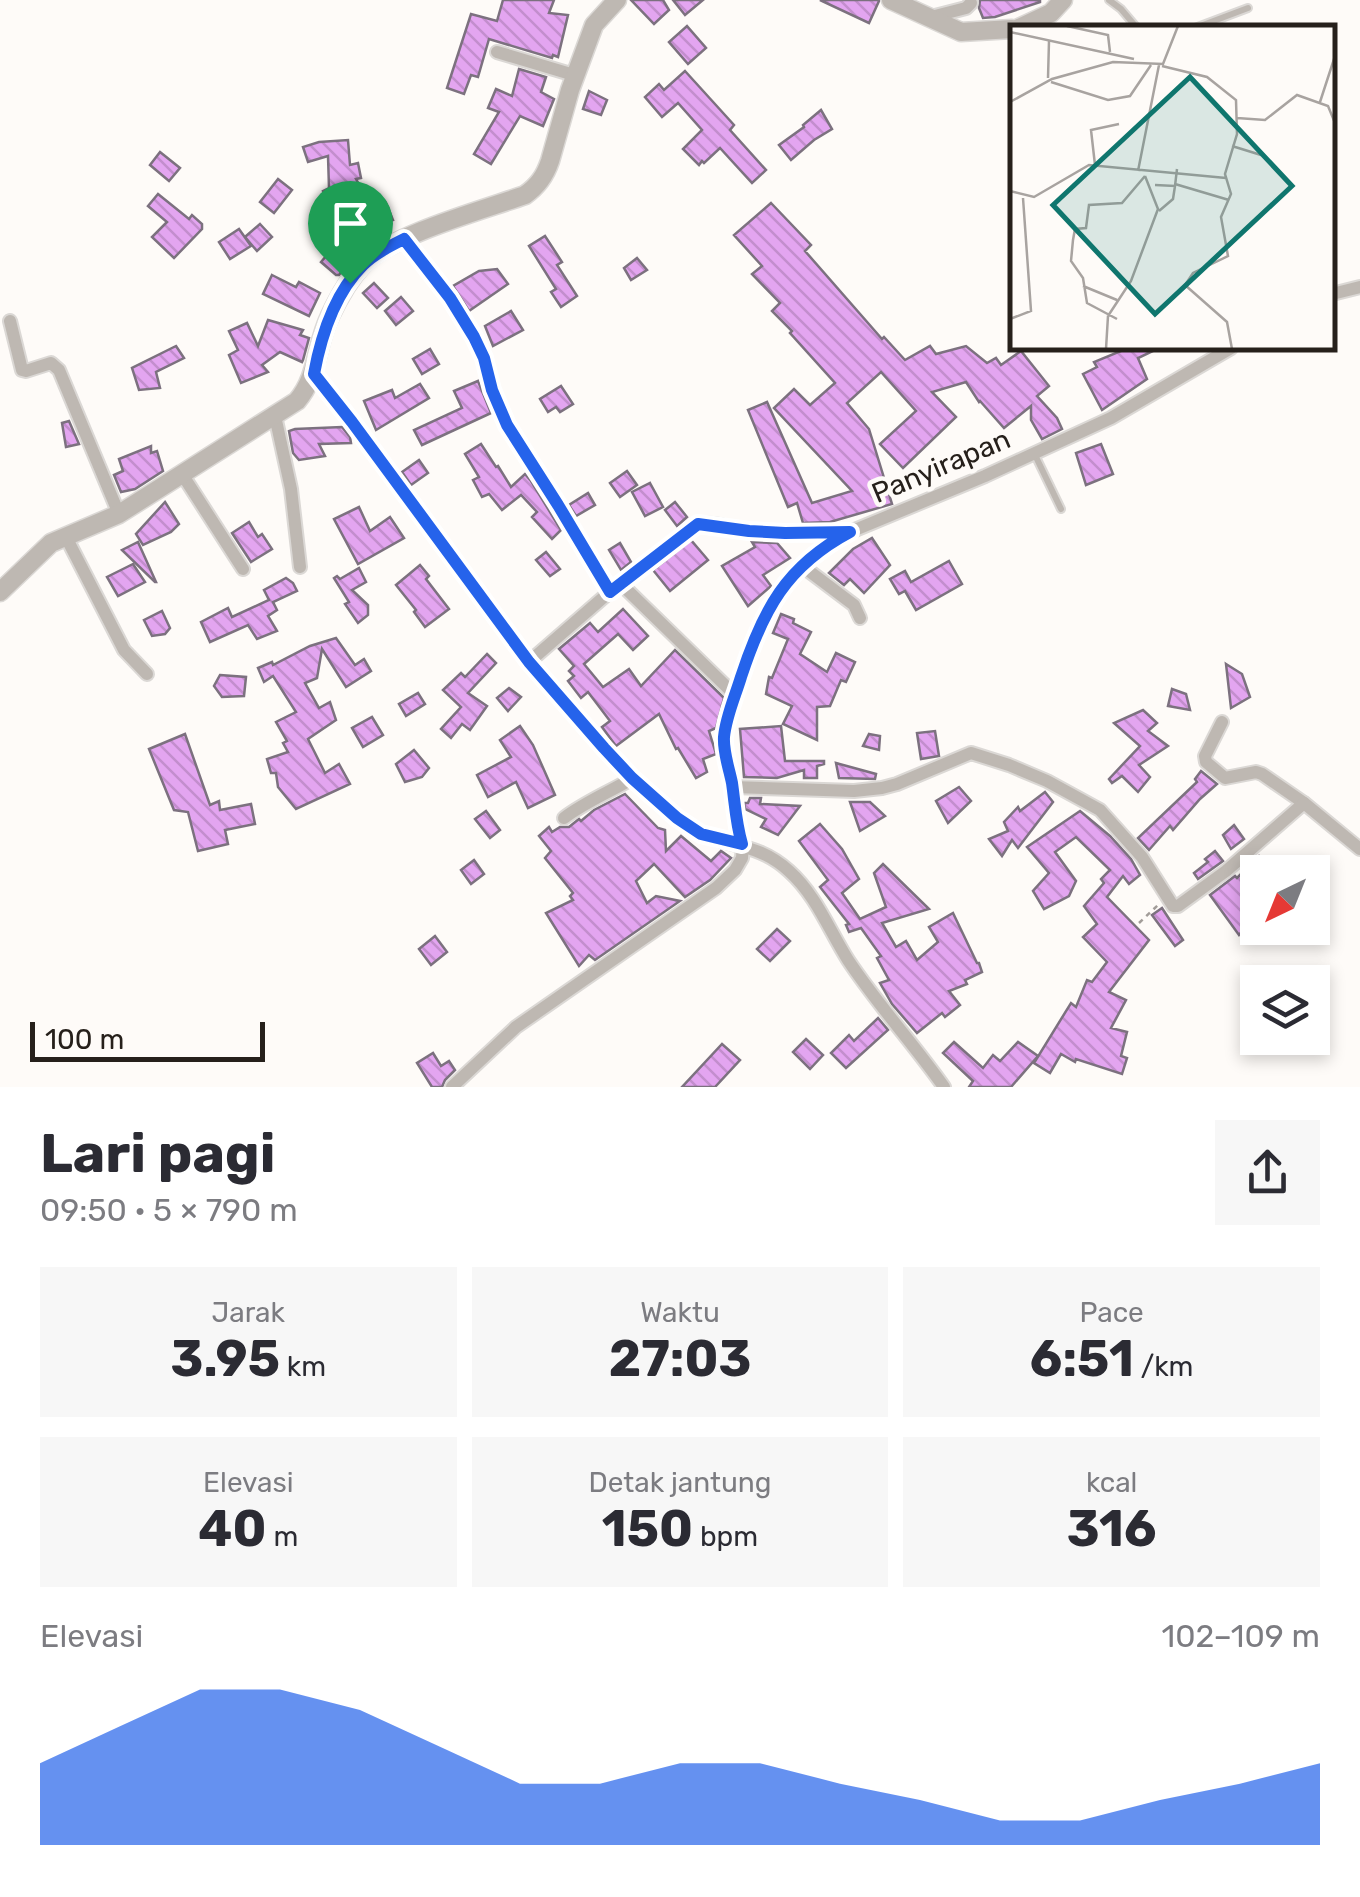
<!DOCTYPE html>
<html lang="id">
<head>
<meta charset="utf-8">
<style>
  :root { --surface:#fff; --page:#f7f7f7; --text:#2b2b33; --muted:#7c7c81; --accent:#2563eb }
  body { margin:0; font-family:Rubik,sans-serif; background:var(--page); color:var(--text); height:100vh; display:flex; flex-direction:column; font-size:38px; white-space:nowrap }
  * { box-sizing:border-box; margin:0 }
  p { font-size:32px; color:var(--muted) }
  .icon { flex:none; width:55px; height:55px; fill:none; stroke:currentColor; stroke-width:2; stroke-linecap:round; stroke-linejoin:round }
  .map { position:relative; height:1087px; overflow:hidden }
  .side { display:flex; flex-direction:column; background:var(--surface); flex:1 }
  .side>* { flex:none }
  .needle { width:65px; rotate:223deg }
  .controls { position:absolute; left:1240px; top:855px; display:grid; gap:20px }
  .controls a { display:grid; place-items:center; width:90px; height:90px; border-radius:0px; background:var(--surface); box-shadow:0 5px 15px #0003; font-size:50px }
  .scale { position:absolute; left:30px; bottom:25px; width:235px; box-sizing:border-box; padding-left:10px; border:5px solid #26201b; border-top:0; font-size:28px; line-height:35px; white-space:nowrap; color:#26201b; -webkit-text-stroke:8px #fefbf8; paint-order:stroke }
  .pin { position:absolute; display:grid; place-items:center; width:85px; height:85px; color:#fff; margin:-102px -42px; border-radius:50% 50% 50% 0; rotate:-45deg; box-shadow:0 0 10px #0007 }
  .pin .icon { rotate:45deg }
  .round { display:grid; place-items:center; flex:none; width:105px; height:105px; border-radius:0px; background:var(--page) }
  .summary { display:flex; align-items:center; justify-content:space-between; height:170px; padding:0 40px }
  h1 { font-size:55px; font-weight:700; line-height:75px }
  .stats { display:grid; grid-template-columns:repeat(3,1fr); gap:15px; height:170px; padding:10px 40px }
  .stats div { display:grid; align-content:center; border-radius:0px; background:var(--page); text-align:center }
  .stats b { font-size:50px; font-weight:700 }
  .stats small { font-size:28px; font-weight:400 }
  .stats p { font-size:28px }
  .chart { height:280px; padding:20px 40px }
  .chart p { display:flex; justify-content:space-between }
  .chart svg { width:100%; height:180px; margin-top:10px; fill:var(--accent); opacity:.7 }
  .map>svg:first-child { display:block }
</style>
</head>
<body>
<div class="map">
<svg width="1360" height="1087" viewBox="0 0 1360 1087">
  <defs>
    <pattern id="building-back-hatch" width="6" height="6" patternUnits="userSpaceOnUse" patternTransform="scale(2.5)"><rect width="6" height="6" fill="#e3a5f0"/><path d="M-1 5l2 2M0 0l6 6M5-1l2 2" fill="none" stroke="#c38ecd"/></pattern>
  </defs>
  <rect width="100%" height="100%" fill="#fefbf8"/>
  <g fill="url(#building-back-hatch)" stroke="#7c717f" stroke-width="2.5">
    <path d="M503,0H554L549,13L568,15L558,57L553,55L552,58L489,39L478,77L471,75L464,94L447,88L471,14L497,21Z"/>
    <path d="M631,0H663L669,10L654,24Z"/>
    <path d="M673,0H703L685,15Z"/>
    <path d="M820,0H879V1L869,23Z"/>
    <path d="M980,0H1040V2L995,17L983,18L979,8Z"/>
    <path d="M687,26L706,48L688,64L669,42Z"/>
    <path d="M519,69L546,77L541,92L554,99L543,126L520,116L491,164L474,154L499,112L488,108L496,89L512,96Z"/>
    <path d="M685,71L734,125L730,130L766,170L752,183L720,148L704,163L702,161L699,165L683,149L702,130L678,103L662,117L645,97L659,84L664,90Z"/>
    <path d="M589,91L607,100L601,115L583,109Z"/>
    <path d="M821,110L832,129L814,140L791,160L779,145L804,127L803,125Z"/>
    <path d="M348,140L350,165L358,163L361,178L356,179L373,209L386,203L393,220L377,226L384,235L355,254L339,275H336L321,262L344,235L323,191L329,188L328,156L308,162L303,147L319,142Z"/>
    <path d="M160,152L180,168L169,181L150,165Z"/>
    <path d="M278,179L292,190L274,213L260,202Z"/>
    <path d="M158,194L189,219L192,215L202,224V229L174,258L152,237L167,222L148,206Z"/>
    <path d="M771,203L811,245L805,251L882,339L884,337L905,360L930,346L936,354L966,346L987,363L996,358L1001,365L1021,351L1049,386L1037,396L1057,418L1062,429L1042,439L1031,420V406L1004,428L980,401L979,402L966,382L932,392L956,417L903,468L880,444L916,411L881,372L847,403L869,429L892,504L830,522L803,523L797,503L788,507L748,410L767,402L812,503L852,491L774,408L794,389L810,405L835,383L790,333L792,331L772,311L780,303L752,274L762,266L734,235Z"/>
    <path d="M260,224L272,237L257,251L245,237Z"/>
    <path d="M239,229L251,246L230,259L219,242Z"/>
    <path d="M545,236L562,262L557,265L577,296L561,307L551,292L556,289L529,246Z"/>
    <path d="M637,258L647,270L631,280L624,268Z"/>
    <path d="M497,269L508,284L469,311L453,286L479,271Z"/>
    <path d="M272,275L296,287L299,282L320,293L309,316L263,294Z"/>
    <path d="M374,283L388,298L377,308L363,293Z"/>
    <path d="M401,297L413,311L396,325L385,311Z"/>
    <path d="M511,311L523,330L493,346L485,326Z"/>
    <path d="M268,320L303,330L300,335L309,338L303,360L302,362L280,352L262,365L268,372L241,383L229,355L238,350L229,331L247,323L258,346Z"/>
    <path d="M176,346L184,358L156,372L160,388L139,390L132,368Z"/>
    <path d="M1128,348H1159L1138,358L1147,379L1102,410L1083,374L1097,367L1094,362Z"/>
    <path d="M430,349L439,364L422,374L413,359Z"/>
    <path d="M478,381L491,413L422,445L414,430L462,408L454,391Z"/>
    <path d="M420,384L429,398L376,430L364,401L392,390L395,398Z"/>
    <path d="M561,386L573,404L560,412L556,407L548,412L540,399Z"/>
    <path d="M69,421L79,444L66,447L62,423Z"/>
    <path d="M342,427L350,437L351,443L319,444L325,456L299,460L293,453L289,431L295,429Z"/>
    <path d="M481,444L496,467L498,466L511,487L525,474L531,481L561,530L552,539L532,517L537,512L521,495L502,510L489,494L482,497L473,480L479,477L465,454Z"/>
    <path d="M1101,444L1113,474L1086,485L1076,453Z"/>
    <path d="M151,446V453L157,451L163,471L135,489L121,492L114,475L123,471L119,459Z"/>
    <path d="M419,460L428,473L411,485L402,472Z"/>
    <path d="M627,471L637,485L620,497L610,483Z"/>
    <path d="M650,483L663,507L645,516L632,492Z"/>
    <path d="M588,493L595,505L576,516L569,505Z"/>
    <path d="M165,502L179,524L171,532L143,545L136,534Z"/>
    <path d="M675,502L687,517L677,526L665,510Z"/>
    <path d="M359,507L370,531L390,517L404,538L358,564L334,519Z"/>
    <path d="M249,522L258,537L262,534L272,549L251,562L232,533Z"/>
    <path d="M872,538L890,565L864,593L850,579L844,585L829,573L853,549Z"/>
    <path d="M691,540L708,560L670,591L653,570Z"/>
    <path d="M138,542L156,582H155L122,550Z"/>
    <path d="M752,542L777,543L790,558L763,575L771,586L748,606L722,566L755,547Z"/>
    <path d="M620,543L631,562L621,570L609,550Z"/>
    <path d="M546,552L560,569L550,576L536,560Z"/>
    <path d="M949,561L962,584L916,610L905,591L899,594L890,579L905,571L911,582Z"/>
    <path d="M133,564L145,582L118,596L107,577Z"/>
    <path d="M420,565L429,576L426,579L449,609L425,627L414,612L416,610L396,585Z"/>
    <path d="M359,568L366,582L352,590L368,605V615L358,623L345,604L349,602L334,578L337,576L340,579Z"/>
    <path d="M286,578L293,583L297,591L273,602L277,610L268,616L277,631L257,639L248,625L210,642L201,622L228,608L232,617L269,600L264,590Z"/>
    <path d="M623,609L648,636L633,650L618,634L584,664L603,687L629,669L641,686L675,650L724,698L716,728L709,731L716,754L703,759L707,772L696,778L678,748L676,749L659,714L616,746L602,727L610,721L588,692L581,698L568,681L574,676L569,671L574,666L559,649L590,623L598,632Z"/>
    <path d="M162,611L170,628L165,634L152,636L144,620Z"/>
    <path d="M781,614L794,619L793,623L811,632L800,654L827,672L836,653L855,662L846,682L841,680L830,706L817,707V740L783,724L792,706L766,694L769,677L772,678L788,639L773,633Z"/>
    <path d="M336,638L355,665L364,659L371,671L346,687L322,649L317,678L305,683L319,708L330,702L336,720L308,739L325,773L339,764L350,784L296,809L278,787L276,773H271L267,759L288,752L283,743L287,741L276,722L296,712L273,676L264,682L258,668L272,662L273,665L310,646Z"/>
    <path d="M487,654L496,663L468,693L487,706L470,730L462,724L451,738L441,729L461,707L443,690L461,673L465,677Z"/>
    <path d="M1226,664L1242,674L1250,697L1231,708Z"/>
    <path d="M220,675L246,677L244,696L222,697L214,686Z"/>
    <path d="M509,688L521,697L508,711L497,698Z"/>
    <path d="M1172,689L1186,694L1190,710L1168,706Z"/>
    <path d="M418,693L425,704L406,716L399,704Z"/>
    <path d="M1143,710L1157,723L1148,731L1168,746L1139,765L1150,777L1138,792L1122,776L1112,783L1109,779L1140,746L1114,723Z"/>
    <path d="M372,717L383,735L363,747L352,728Z"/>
    <path d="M520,726L533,745L555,795L528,808L516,782L488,797L477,775L511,757L500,740Z"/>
    <path d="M781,726L785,761H824V764L817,766V778H804V770L777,778L744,777L740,729Z"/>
    <path d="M935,731L939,756L921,759L917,733Z"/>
    <path d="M185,734L210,805L219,801L220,810L251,804L255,824L225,830L228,844L198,851L188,812L174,810L149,749Z"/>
    <path d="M869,734L880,736L879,750L863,746Z"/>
    <path d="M414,750L429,768L422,777L405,782L396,764Z"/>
    <path d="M836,763L876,774L875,779L839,778Z"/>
    <path d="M1201,771L1217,784L1200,799L1173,830L1170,826L1149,850L1138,838L1197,782L1195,779Z"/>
    <path d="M959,787L971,801L948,823L936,801Z"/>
    <path d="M1045,792L1053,802L1018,848L1012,840L1002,856L989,839L1008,831L1004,822L1018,807L1020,811Z"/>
    <path d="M625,794L658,828L665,830L666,851L681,836L711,861L721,851L731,858L710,880L685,897L654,864L636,881L647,903L656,896L680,901L595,960L589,955L579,966L546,913L573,900L570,896L573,893L545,858L551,851L539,836L549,827L552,832L560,827H569L579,819L581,821L594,810Z"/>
    <path d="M750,798H761L760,804L800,806L778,835L761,827L766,819L745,809L744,803H748Z"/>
    <path d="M850,802H870L885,816L860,831Z"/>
    <path d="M486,811L500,830L490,838L475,819Z"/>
    <path d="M1080,811L1110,836L1131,859L1140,875L1129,884L1123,876L1107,897L1149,940L1109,992L1126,1000L1111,1028L1127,1032L1121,1056L1127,1058L1122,1074L1076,1059L1075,1062L1061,1054L1050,1073L1034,1063L1071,1003L1076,1007L1087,980L1092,982L1107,962L1083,937L1097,924L1084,906L1104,883L1101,879L1110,870L1076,837L1055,852L1076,881L1069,896L1044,909L1033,891L1049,873L1027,847Z"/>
    <path d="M820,824L842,849L859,879L842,893L860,919L886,907L874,873L883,864L929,909L882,923L896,947L906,941L917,960L938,942L929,927L953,913L977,963H979L982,972L965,980L967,984L949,991L960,1005L945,1017L942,1013L917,1033L892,1004L880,983L889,980L877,958L881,956L861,928L849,932L846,925L849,924L820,887L828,880L799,841Z"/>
    <path d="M1234,825L1244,839L1231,849L1223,835Z"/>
    <path d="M1215,851L1223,861L1198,879L1194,873L1208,862L1205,859Z"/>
    <path d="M1259,856L1268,867L1263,872H1258V931L1250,940L1243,930L1239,935L1210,895L1235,876L1237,878Z"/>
    <path d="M474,860L484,874L471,884L461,870Z"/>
    <path d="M1162,908L1183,940L1175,946L1152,915Z"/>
    <path d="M777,929L790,941L770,961L757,949Z"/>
    <path d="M435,936L447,952L431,965L419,949Z"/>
    <path d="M878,1018L888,1030L846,1068L831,1053L849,1035L854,1041Z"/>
    <path d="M806,1039L823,1055L810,1069L793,1052Z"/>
    <path d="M954,1042L983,1068L993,1055L1000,1061L1018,1042L1038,1056L1011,1087H969L973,1081L943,1053Z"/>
    <path d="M722,1044L740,1060L715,1087H682Z"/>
    <path d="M433,1053L441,1066L449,1061L455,1070L445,1080L442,1087H432L417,1063Z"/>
  </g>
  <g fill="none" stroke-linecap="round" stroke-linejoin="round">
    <g stroke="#dbd8d5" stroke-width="10">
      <g id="service">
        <path d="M1109,0L1121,9L1137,28"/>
        <path d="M1195,28L1248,8"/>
        <path d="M1035,455L1061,509"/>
      </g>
    </g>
    <g stroke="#dbd8d5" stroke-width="16">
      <g id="minor">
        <path d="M931,17L966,8L971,3"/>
        <path d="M497,52L574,75"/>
        <path d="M404,239L450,299L474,337L484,358L493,390L507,425L558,505L609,593"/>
        <path d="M1332,294L1360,287"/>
        <path d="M10,321L22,370L26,371L51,363L59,370L119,514"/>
        <path d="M313,374C421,506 510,652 629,775C649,795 673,820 699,833C732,848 758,843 789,871C816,895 829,930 848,960C877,1004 913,1043 944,1087"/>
        <path d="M275,416L291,489L300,567"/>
        <path d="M182,474L243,569"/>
        <path d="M66,537L124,650L147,674"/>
        <path d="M801,565L854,605L860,618"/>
        <path d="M620,583L694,525C711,520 732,529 749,531C781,534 814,533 846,532"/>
        <path d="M529,662L620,583L735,695"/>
        <path d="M1222,722L1205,756L1206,762L1225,778L1256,772L1262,774L1304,803"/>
        <path d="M732,787L854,791L882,788L897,784L971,753L1009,765L1047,781L1100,810L1142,857L1173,906H1178L1226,871L1304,803L1360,849"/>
        <path d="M564,818C585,802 610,792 633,778"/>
        <path d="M452,1087L516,1027L716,888L735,870L742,858L743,844L736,818L724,740L727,719L762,620L773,602L801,565L825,545L850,532L985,476L1111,418L1231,348"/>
      </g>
    </g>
    <g stroke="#dbd8d5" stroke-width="21">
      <g id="tertiary">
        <path d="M891,0L961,32L1012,29"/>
        <path d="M1019,28L1051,13L1063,0"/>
        <path d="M0,592L51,543L119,514L297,401C318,377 316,344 330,316C338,299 350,278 363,264C394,234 483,210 525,195C538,186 545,176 550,161L570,90L594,25L617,0"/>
      </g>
    </g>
    <path stroke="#a29d99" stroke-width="2.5" stroke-dasharray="5 5" stroke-linecap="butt" d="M1139,923L1158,905"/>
    <use href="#service" stroke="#beb8b2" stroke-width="6"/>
    <use href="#minor" stroke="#beb8b2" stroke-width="12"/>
    <use href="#tertiary" stroke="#beb8b2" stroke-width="18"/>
  </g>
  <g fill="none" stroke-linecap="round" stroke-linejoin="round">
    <g stroke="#fff" stroke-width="20">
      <path id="route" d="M404,239L450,298L474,337L484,358L492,390L507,425L558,505L610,592L698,524L749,531L785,533L850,532C786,566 763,610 741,677C735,697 726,716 724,737C723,752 729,768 732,783C735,804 736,824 742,844L701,834L677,818L632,778L604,748L529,662L352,422L314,374C321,336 334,294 363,265C374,254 390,246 404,239Z"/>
    </g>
    <use href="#route" stroke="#2563eb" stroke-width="12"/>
  </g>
  <g text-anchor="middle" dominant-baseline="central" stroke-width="9" stroke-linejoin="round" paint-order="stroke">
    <g font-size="28" fill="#26201b" stroke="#fefbf8">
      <text transform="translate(941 466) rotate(-23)">Panyirapan</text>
    </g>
  </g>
  <g transform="translate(1010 25)">
    <rect width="325" height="325" fill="#fefbf8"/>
    <path fill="none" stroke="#a8a3a0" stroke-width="2.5" d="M57,1L98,10L100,27M0,7L124,34M152,41L197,52L226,75L227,109L215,149L221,169L211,192L218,231L183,248L175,260L217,297L222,324M38,53L39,16M41,57L98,75L120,71L141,40M0,77L42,54L103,37L153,39L168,1M310,77L325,31M227,93L255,95L287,70L318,81L325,98M222,121L251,130M85,140L81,105L109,99M128,146L149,40M165,159L219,175M145,160L165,161L167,144M0,166L24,172L79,140L216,153M149,186L163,174L165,161M73,261L107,275M0,294L21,286L13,173M107,294L77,278L73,253L61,236L63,215L65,204L76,203L79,180L112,178L135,151M96,324L98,291L121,256L148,184L135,151"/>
    <path fill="#0f766e" fill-opacity="0.15" stroke="#0f766e" stroke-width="5" d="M180,52L282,161L145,289L43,180Z"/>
    <rect width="325" height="325" fill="none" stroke="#26201b" stroke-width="5"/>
  </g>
</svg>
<div class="controls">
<a><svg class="needle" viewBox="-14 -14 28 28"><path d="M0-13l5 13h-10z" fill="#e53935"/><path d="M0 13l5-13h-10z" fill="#7c7c81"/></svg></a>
<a><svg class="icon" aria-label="layers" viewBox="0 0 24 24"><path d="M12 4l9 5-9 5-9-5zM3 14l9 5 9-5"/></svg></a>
</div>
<div class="scale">100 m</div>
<div class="pin" style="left:350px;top:283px;background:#1e9e55"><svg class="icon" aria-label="arrive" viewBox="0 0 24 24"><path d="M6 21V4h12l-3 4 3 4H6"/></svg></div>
</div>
<section class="side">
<div class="summary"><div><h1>Lari pagi</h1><p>09:50 · 5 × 790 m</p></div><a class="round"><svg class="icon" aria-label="share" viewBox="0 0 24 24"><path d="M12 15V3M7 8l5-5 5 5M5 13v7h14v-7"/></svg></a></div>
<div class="stats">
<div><p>Jarak</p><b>3.95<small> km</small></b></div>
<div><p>Waktu</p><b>27:03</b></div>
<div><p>Pace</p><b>6:51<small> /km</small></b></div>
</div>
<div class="stats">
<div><p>Elevasi</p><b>40<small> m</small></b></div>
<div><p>Detak jantung</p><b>150<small> bpm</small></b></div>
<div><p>kcal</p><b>316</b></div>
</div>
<div class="chart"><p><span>Elevasi</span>102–109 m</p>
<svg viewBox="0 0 160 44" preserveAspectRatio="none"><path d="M0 44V24L10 15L20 6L30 6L40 11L50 20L60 29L70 29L80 24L90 24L100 29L110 33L120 38L130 38L140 33L150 29L160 24V44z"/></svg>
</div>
</section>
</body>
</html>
